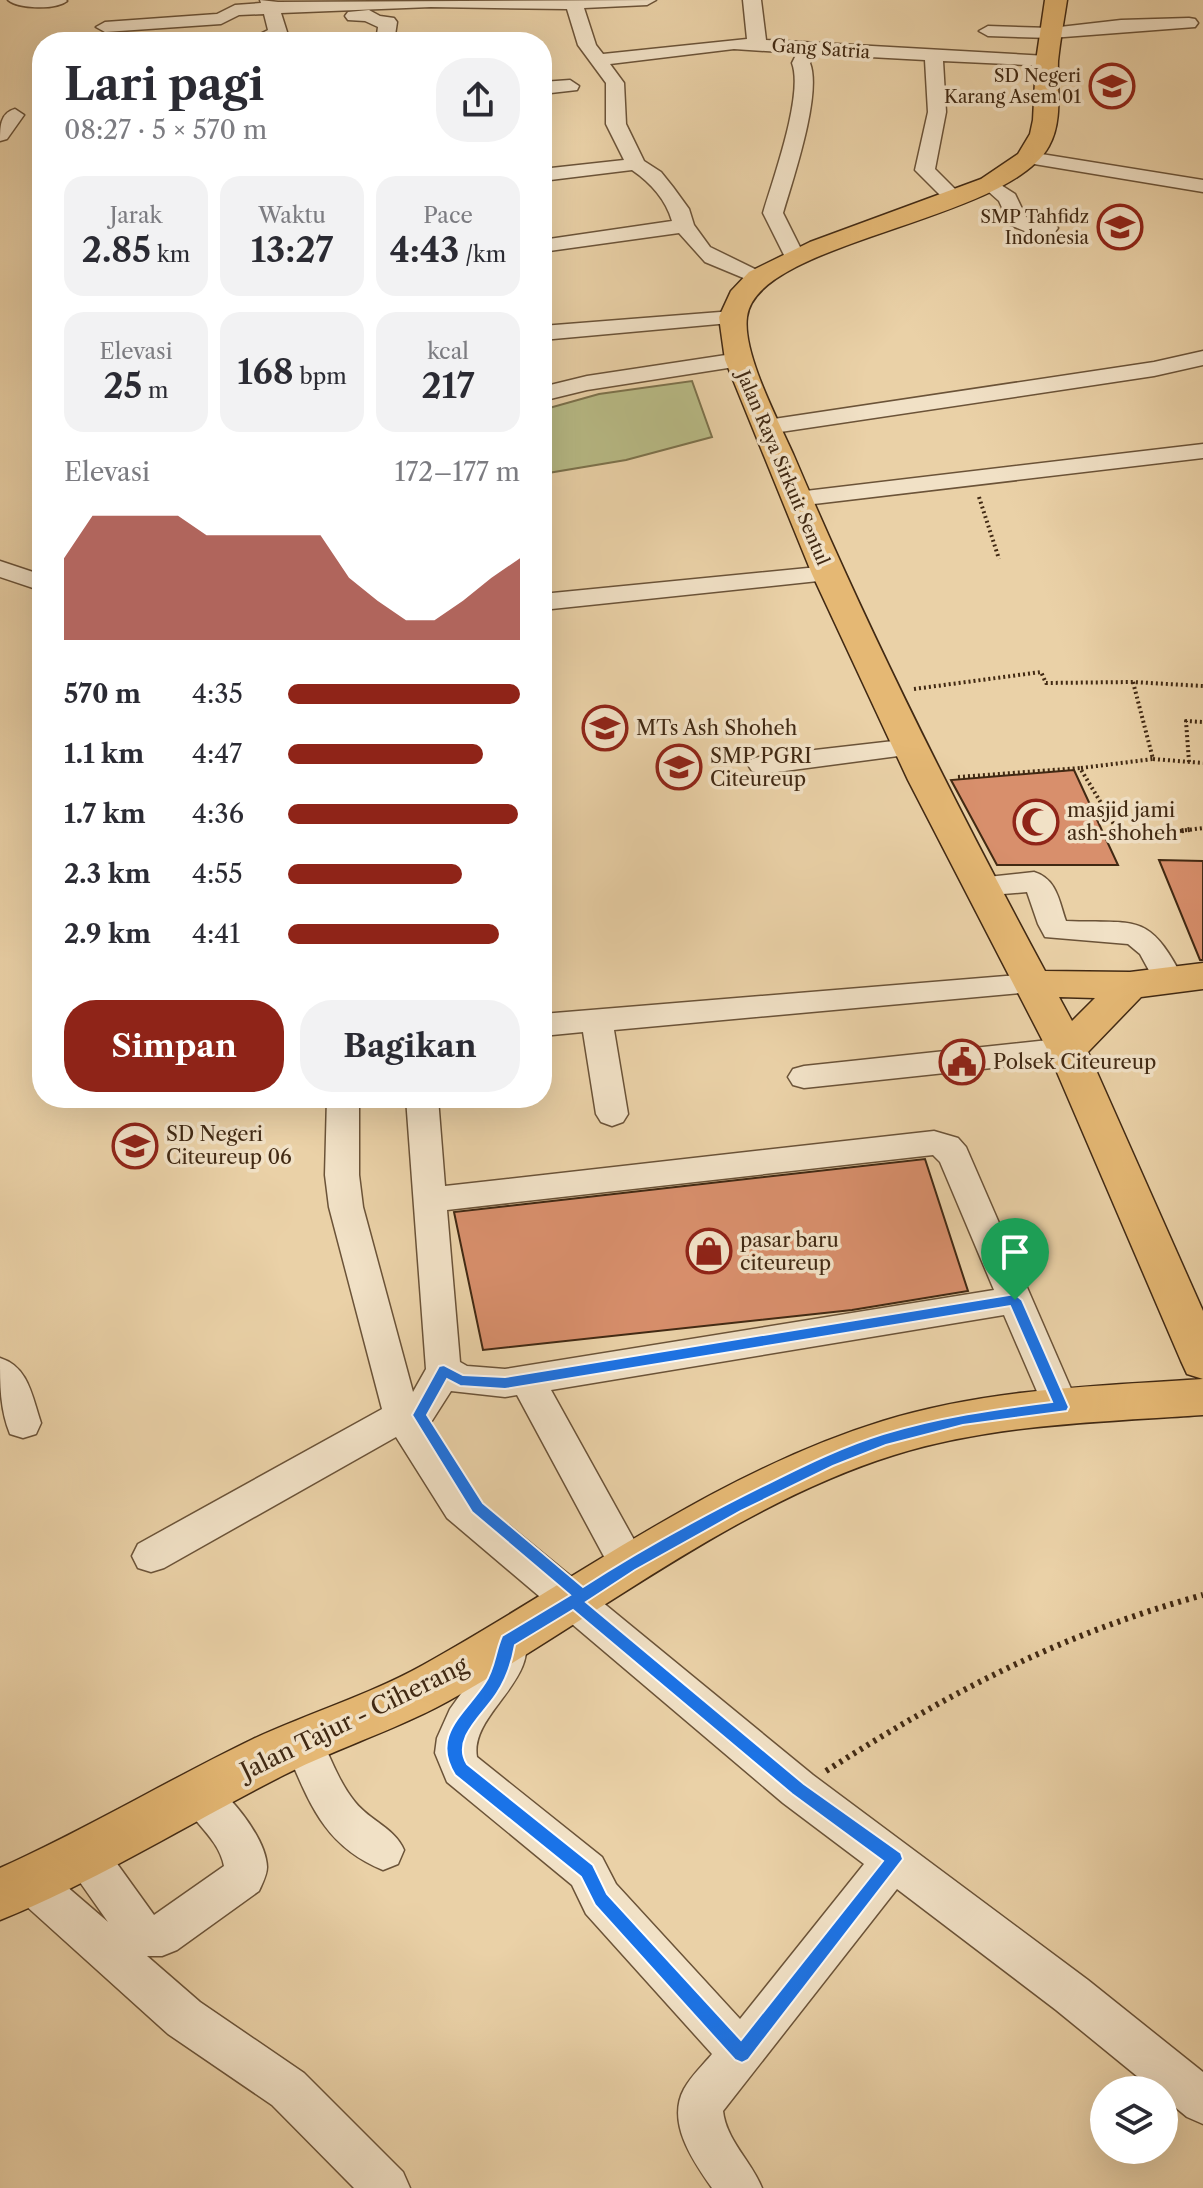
<!DOCTYPE html>
<html lang="id">
<head>
<meta charset="utf-8">
<style>
  :root { --surface:#fff; --page:#f2f2f3; --text:#2b2b33; --muted:#7c7c81; --accent:#8f2418 }
  body { margin:0; font-family:"Libre Caslon Text",serif; background:var(--page); color:var(--text); height:100vh; display:flex; flex-direction:column; font-size:30px; white-space:nowrap }
  * { box-sizing:border-box; margin:0 }
  p { font-size:26px; color:var(--muted) }
  .icon { flex:none; width:44px; height:44px; fill:none; stroke:currentColor; stroke-width:2; stroke-linecap:round; stroke-linejoin:round }
  .map { position:relative; flex:1; overflow:hidden }
  .sheet { position:absolute; left:32px; top:32px; width:520px; height:1076px; display:flex; flex-direction:column; background:var(--surface); border-radius:32px; box-shadow:0 8px 32px #0002 }
  .sheet>* { flex:none }
  .buttons { position:absolute; left:1090px; top:2076px; display:grid; gap:16px }
  .buttons a { display:grid; place-items:center; width:88px; height:88px; border-radius:50%; background:var(--surface); box-shadow:0 8px 32px #0002; font-size:40px }
  .pin { position:absolute; display:grid; place-items:center; width:68px; height:68px; color:#fff; margin:-82px -34px; border-radius:50% 50% 50% 0; rotate:-45deg; box-shadow:0 0 8px #0007 }
  .pin .icon { rotate:45deg }
  .round { display:grid; place-items:center; flex:none; width:84px; height:84px; border-radius:32px; background:var(--page) }
  .overview { display:flex; align-items:center; justify-content:space-between; height:136px; padding:0 32px }
  h1 { font-size:44px; font-weight:700; line-height:60px }
  .stats { display:grid; grid-template-columns:repeat(3,1fr); gap:12px; height:136px; padding:8px 32px }
  .stats div { display:grid; align-content:center; border-radius:20px; background:var(--page); text-align:center }
  .stats b { font-size:34px; font-weight:700 }
  .stats small { font-size:22px; font-weight:400 }
  .stats p { font-size:22px }
  .chart { height:224px; padding:16px 32px }
  .chart p { display:flex; justify-content:space-between }
  .chart svg { width:100%; height:144px; margin-top:8px; fill:var(--accent); opacity:.7 }
  .primary-button { display:flex; gap:16px; margin-top:auto; padding:16px 32px }
  .primary-button a { flex:1; height:92px; border-radius:32px; background:var(--accent); color:#fff; font-size:32px; font-weight:700; line-height:92px; text-align:center }
  .primary-button a+a { background:var(--page); color:var(--text) }
  ul { padding:0 32px; list-style:none; font-size:26px }
  li { display:grid; grid-template-columns:128px 96px 1fr; align-items:center; height:60px }
  li i { height:20px; border-radius:10px; background:var(--accent) }
  .map>svg:first-child { display:block }
</style>
</head>
<body>
<div class="map">
<svg width="1203" height="2188" viewBox="0 0 1203 2188">
  <rect width="100%" height="100%" fill="#ead1a7"/>
  <filter id="stains"><feTurbulence type="fractalNoise" baseFrequency=".0025" numOctaves="4"/><feColorMatrix values="0 0 0 0 .2 0 0 0 0 .09 0 0 0 0 .02 0 0 0 .5 -.17"/></filter>
  <radialGradient id="worn" r=".72"><stop offset=".6" stop-color="#630" stop-opacity="0"/><stop offset="1" stop-color="#630" stop-opacity=".3"/></radialGradient>
  <path fill="#b8bb86" stroke="#7c724c" stroke-width="2" d="M692,381L712,437L626,460L542,474V410L599,394Z"/>
  <g fill="#d88f6c" stroke="#412913" stroke-width="2">
    <path d="M1074,770L1118,865H997L951,780Z"/>
    <path d="M1159,860L1203,861V960H1200Z"/>
    <path d="M925,1159L968,1291L852,1310L483,1350L454,1212Z"/>
  </g>
  <g fill="none" stroke-linecap="round" stroke-linejoin="round">
    <g stroke="#6b5338" stroke-width="3">
      <g id="minor">
        <path d="M8,0H66L67,1C56,10 19,9 8,0Z"/>
        <path d="M260,0L278,2L656,0L647,5L584,8L596,45L603,54L747,39L743,0H761L766,40L1047,56L1056,61L1047,66L943,61L946,112L935,169L964,198L954,204L947,202L915,170L928,112L925,60L814,54L810,63C822,94 793,179 783,213L805,257L795,263L785,257L763,213C773,179 804,94 792,63L797,53L734,49L610,64L624,83L626,124L644,161L661,172L673,187L689,209L694,225L710,247L765,274L769,278L758,284L705,262L679,233L542,252V240L672,221C666,200 651,183 632,170L542,181V169L624,160L606,124V83L578,45L567,9L431,7L281,13L287,32L269,42H245L268,30L264,14L239,15L221,24L105,32L96,27L105,22L217,14L235,5L261,3Z"/>
        <path d="M369,10L380,16L394,18L397,22L394,42H376L378,27L365,21L348,20L345,16L348,12Z"/>
        <path d="M1189,18L1195,19L1198,23L1195,27L1051,38L988,36L979,31L988,26L1051,28L1121,20Z"/>
        <path d="M570,80L579,86L577,90L542,94V82Z"/>
        <path d="M15,109L24,115L7,139L0,141C0,127 0,113 15,109Z"/>
        <path d="M1029,152L1203,180V192L1022,162L1019,158L1022,154Z"/>
        <path d="M990,178L1015,194L1026,217L1055,224L1058,228L1055,232H1027L1010,225L999,201L980,184Z"/>
        <path d="M733,311L741,312L744,317L741,322L542,340V326Z"/>
        <path d="M1203,351V365L1154,376L767,434L759,432L755,427L759,422L767,420L1154,362Z"/>
        <path d="M739,353L747,355L750,360L747,365L587,390L542,401V387L587,376Z"/>
        <path d="M1203,444V458L797,506L788,504L785,499L788,494L797,492Z"/>
        <path d="M0,561L42,575V591L0,577Z"/>
        <path d="M828,566L837,569L841,574L837,579L542,610V594Z"/>
        <path d="M911,739L921,741L925,747L921,753L762,774L752,771L748,765L752,759L762,756Z"/>
        <path d="M1034,872C1057,879 1059,901 1066,921C1138,924 1148,911 1184,980L1180,987L1169,990L1158,987L1140,954L1128,944L1045,937L1038,924L1027,892L979,896L969,893L964,886L969,879Z"/>
        <path d="M1031,974L1042,977L1046,984L1042,991L614,1030L628,1114L623,1122L612,1126L601,1122L596,1114L583,1032L542,1036V1014Z"/>
        <path d="M1067,1038L1078,1041L1083,1049L1078,1057L1067,1060L804,1088L793,1085L788,1077L793,1069L804,1066Z"/>
        <path d="M327,1098H359V1175L363,1207L413,1392L426,1369L406,1098H438L445,1186L934,1131L958,1138L966,1147L1079,1407L1074,1417L1061,1422L1048,1417L1004,1315L551,1390L648,1565L643,1577L629,1581L615,1577L517,1395L505,1397L451,1391L428,1427L473,1496L813,1775L1088,1980L1203,2072V2124L1187,2117L1164,2098V2090H1154L1056,2010L897,1889L723,2111C726,2140 752,2162 762,2188H712C693,2161 666,2122 684,2089C691,2076 703,2065 712,2054L586,1914L572,1885L447,1782L435,1753L437,1738L450,1709L483,1663L494,1629L508,1624L522,1629C545,1678 469,1713 477,1757L602,1857L616,1884L740,2019L864,1864L783,1803L447,1518L396,1437L164,1568L151,1572L138,1568L132,1556L138,1544L382,1409L329,1207L325,1175ZM933,1155L940,1162L994,1290L505,1369L467,1366L460,1362L447,1210Z"/>
        <path d="M0,1358C29,1367 32,1397 41,1423L36,1434L23,1438L10,1434C0,1409 0,1385 0,1358Z"/>
        <path d="M303,1723L317,1729C329,1754 338,1781 355,1802C370,1821 395,1828 404,1850L398,1864L383,1870C321,1845 308,1798 283,1742L289,1729Z"/>
        <path d="M199,1776C225,1786 266,1837 267,1867C267,1875 262,1884 259,1891L177,1950L162,1956H147L200,2002L304,2073L403,2172L410,2188H354L272,2105L168,2034L14,1895L8,1881L14,1867L29,1861L44,1867L108,1922L70,1868L64,1854L70,1840L85,1834L100,1840L154,1915L224,1866C219,1838 190,1820 178,1795L184,1781Z"/>
      </g>
    </g>
    <g stroke="#412913" stroke-width="3">
      <path id="major" d="M1045,0H1067C1064,20 1060,41 1058,61C1057,89 1063,121 1049,146C1008,222 756,241 747,317C742,353 779,422 794,456C869,633 954,802 1045,971L1130,972L1203,963V989L1141,997L1088,1052L1203,1311V1415C1100,1422 994,1424 894,1455C738,1504 600,1614 459,1695C403,1728 341,1746 284,1775C189,1823 99,1880 0,1920V1868C87,1829 168,1780 253,1739C309,1713 369,1695 423,1665C574,1581 715,1473 883,1421C987,1389 1095,1386 1203,1379L1187,1374L1181,1361L1047,1049L908,780L812,574L725,360L719,317L731,291L749,272L810,242L981,179L1018,154L1030,134L1033,120L1036,61ZM1059,997L1095,998L1072,1021Z"/>
    </g>
    <g stroke="#412913" stroke-width="4" stroke-dasharray="2 3" stroke-linecap="butt">
      <path d="M979,497L999,559"/>
      <path d="M914,689L1041,672L1046,683L1133,682"/>
      <path d="M1153,759L1203,763"/>
      <path d="M1189,762L1186,721L1203,722"/>
      <path d="M1081,768L1153,759L1133,682L1203,686"/>
      <path d="M958,777L1080,768L1118,831"/>
      <path d="M1180,831L1203,828"/>
    </g>
    <path stroke="#412913" stroke-width="5" stroke-dasharray="2 4" stroke-linecap="butt" d="M1117,829L1123,840L1193,829"/>
    <path stroke="#412913" stroke-width="6" stroke-dasharray="3 5" stroke-linecap="butt" d="M826,1771C950,1692 1061,1634 1203,1595"/>
    <use href="#minor" fill="#f1e1c6" fill-rule="evenodd"/>
    <use href="#major" fill="#e5b874" fill-rule="evenodd"/>
  </g>
  <path fill="#1a73e8" stroke="#fff" stroke-width="2" fill-rule="evenodd" d="M1015,1294L1022,1300L1069,1407L1067,1411L963,1425L886,1445L833,1466L741,1511L635,1570L586,1602L804,1784L901,1853L903,1859L748,2060L742,2063L735,2060L595,1905L581,1877L455,1775C430,1735 465,1714 485,1683C495,1668 495,1652 502,1636L570,1595L472,1512L412,1415L439,1366L444,1365L463,1375L505,1377ZM1010,1306L1052,1402C995,1409 939,1417 883,1434C844,1446 807,1464 771,1482C706,1514 643,1548 583,1587L483,1503L427,1415L447,1379L460,1386L505,1389ZM573,1610L792,1794L883,1861L741,2040L607,1894L593,1865L467,1764C451,1738 485,1713 497,1693C507,1678 512,1662 515,1645Z"/>
  <defs>
    <g id="school-ring" transform="scale(2.3)"><circle r="9.5" fill="#f1e1c6" stroke="#8f2418" stroke-width="1.5"/><path d="M0-5L7-2L0 1L-7-2ZM-4 1L0 2.5L4 1V4Q0 6-4 4Z" fill="#8f2418"/></g>
    <g id="mosque-ring" transform="scale(2.3)"><circle r="9.5" fill="#f1e1c6" stroke="#8f2418" stroke-width="1.5"/><path d="M3.5-4.9A6 6 0 1 0 3.5 4.9A5 5 0 1 1 3.5-4.9Z" fill="#8f2418"/></g>
    <g id="civic-ring" transform="scale(2.3)"><circle r="9.5" fill="#f1e1c6" stroke="#8f2418" stroke-width="1.5"/><path d="M-.6-6.5H3V-4.5H.6V-3L4-1V1h2V6H-6V1h2V-1L-.6-3ZM-1.2 2.5V6h2.4V2.5Z" fill="#8f2418"/></g>
    <g id="shop-ring" transform="scale(2.3)"><circle r="9.5" fill="#f1e1c6" stroke="#8f2418" stroke-width="1.5"/><path d="M-5-2.5h2.3a2.7 3.5 0 0 1 5.4 0H5L5.5 6h-11ZM-1.5-2.5h3a1.5 2.3 0 0 0-3 0Z" fill="#8f2418"/></g>
  </defs>
  <g fill-rule="evenodd">
    <use href="#school-ring" x="1112" y="86"/>
    <use href="#school-ring" x="1120" y="227"/>
    <use href="#school-ring" x="605" y="728"/>
    <use href="#school-ring" x="679" y="767"/>
    <use href="#mosque-ring" x="1036" y="822"/>
    <use href="#civic-ring" x="962" y="1062"/>
    <use href="#school-ring" x="135" y="1146"/>
    <use href="#shop-ring" x="709" y="1251"/>
  </g>
  <g text-anchor="middle" dominant-baseline="central" stroke-width="7" stroke-linejoin="round" paint-order="stroke">
    <g font-size="18" fill="#412913" stroke="#f1e1c6">
      <text transform="translate(821 49) rotate(4)">Gang Satria</text>
      <text transform="translate(783 468) rotate(67)">Jalan Raya Sirkuit Sentul</text>
    </g>
    <g font-size="18" fill="#412913" stroke="#f1e1c6" text-anchor="end">
      <text x="1081" y="76">SD Negeri<tspan x="1081" dy="21">Karang Asem 01</tspan></text>
      <text x="1089" y="217">SMP Tahfidz<tspan x="1089" dy="21">Indonesia</tspan></text>
    </g>
    <g font-size="20" fill="#412913" stroke="#f1e1c6" text-anchor="start">
      <text x="636" y="728">MTs Ash Shoheh</text>
      <text x="710" y="756">SMP PGRI<tspan x="710" dy="23">Citeureup</tspan></text>
      <text x="1067" y="810">masjid jami<tspan x="1067" dy="23">ash-shoheh</tspan></text>
      <text x="993" y="1062">Polsek Citeureup</text>
      <text x="166" y="1134">SD Negeri<tspan x="166" dy="23">Citeureup 06</tspan></text>
      <text x="740" y="1240">pasar baru<tspan x="740" dy="23">citeureup</tspan></text>
    </g>
    <g font-size="24" fill="#412913" stroke="#f1e1c6">
      <text transform="translate(354 1718) rotate(-26)">Jalan Tajur - Ciherang</text>
    </g>
  </g>
  <rect width="100%" height="100%" filter="url(#stains)"/>
  <rect width="100%" height="100%" fill="url(#worn)"/>
</svg>
<div class="buttons">
<a><svg class="icon" aria-label="layers" viewBox="0 0 24 24"><path d="M12 4l9 5-9 5-9-5zM3 14l9 5 9-5"/></svg></a>
</div>
<div class="pin" style="left:1015px;top:1300px;background:#1e9e55"><svg class="icon" aria-label="arrive" viewBox="0 0 24 24"><path d="M6 21V4h12l-3 4 3 4H6"/></svg></div>
<section class="sheet">
<div class="overview"><div><h1>Lari pagi</h1><p>08:27 · 5 × 570 m</p></div><a class="round"><svg class="icon" aria-label="share" viewBox="0 0 24 24"><path d="M12 15V3M7 8l5-5 5 5M5 13v7h14v-7"/></svg></a></div>
<div class="stats">
<div><p>Jarak</p><b>2.85<small> km</small></b></div>
<div><p>Waktu</p><b>13:27</b></div>
<div><p>Pace</p><b>4:43<small> /km</small></b></div>
</div>
<div class="stats">
<div><p>Elevasi</p><b>25<small> m</small></b></div>
<div><b>168<small> bpm</small></b></div>
<div><p>kcal</p><b>217</b></div>
</div>
<div class="chart"><p><span>Elevasi</span>172–177 m</p>
<svg viewBox="0 0 160 44" preserveAspectRatio="none"><path d="M0 44V19L10 6L20 6L30 6L40 6L50 12L60 12L70 12L80 12L90 12L100 25L110 32L120 38L130 38L140 32L150 25L160 19V44z"/></svg>
</div>
<ul>
<li><b>570 m</b>4:35<i style="width:100%"></i></li>
<li><b>1.1 km</b>4:47<i style="width:84%"></i></li>
<li><b>1.7 km</b>4:36<i style="width:99%"></i></li>
<li><b>2.3 km</b>4:55<i style="width:75%"></i></li>
<li><b>2.9 km</b>4:41<i style="width:91%"></i></li>
</ul>
<div class="primary-button"><a>Simpan</a><a>Bagikan</a></div>
</section>
</div>
</body>
</html>
